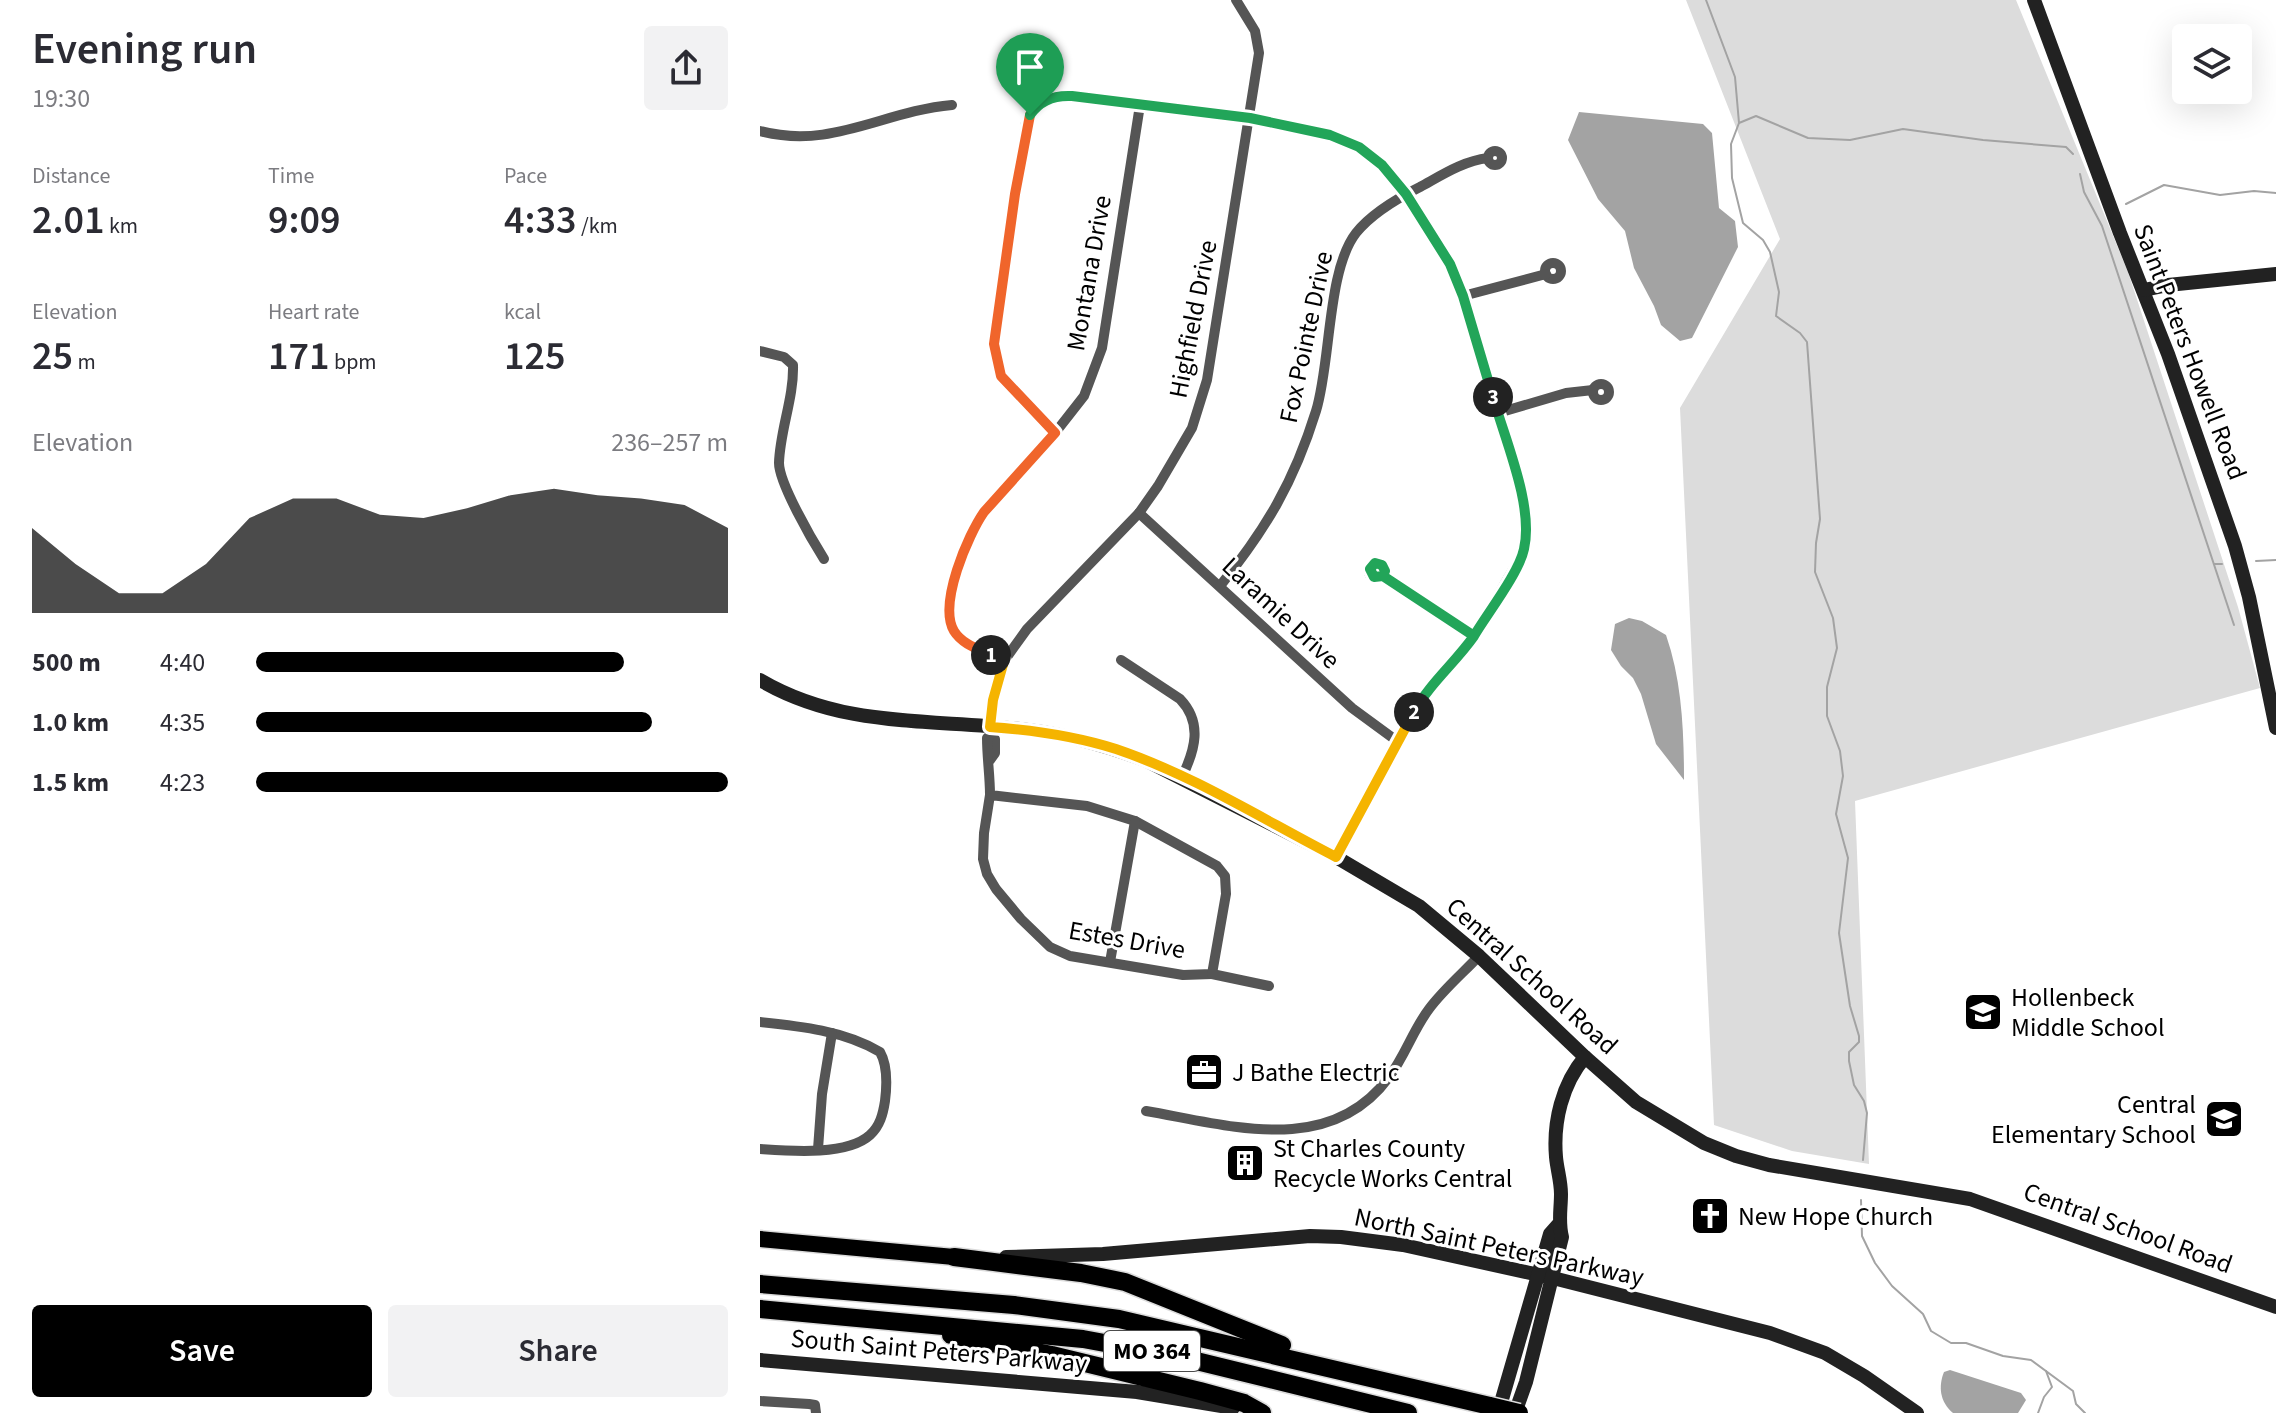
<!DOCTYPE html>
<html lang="en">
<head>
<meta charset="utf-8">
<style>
  :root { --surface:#fff; --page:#f2f2f3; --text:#2b2b33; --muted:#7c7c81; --accent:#000 }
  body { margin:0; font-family:"Source Sans 3",sans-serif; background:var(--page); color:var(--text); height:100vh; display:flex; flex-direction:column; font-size:30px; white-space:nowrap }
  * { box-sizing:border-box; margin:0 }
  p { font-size:26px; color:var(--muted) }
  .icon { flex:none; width:44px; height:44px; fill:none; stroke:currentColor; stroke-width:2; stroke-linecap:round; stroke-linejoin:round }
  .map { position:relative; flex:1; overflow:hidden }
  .details { display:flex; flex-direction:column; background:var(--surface); width:760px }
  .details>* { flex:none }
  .tools { position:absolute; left:1412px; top:24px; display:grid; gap:16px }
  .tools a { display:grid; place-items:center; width:80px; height:80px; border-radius:8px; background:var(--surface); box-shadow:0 8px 32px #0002; font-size:40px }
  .pin { position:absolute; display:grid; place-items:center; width:68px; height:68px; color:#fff; margin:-82px -34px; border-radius:50% 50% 50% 0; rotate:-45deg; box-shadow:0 0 8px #0007 }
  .pin .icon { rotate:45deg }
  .km { position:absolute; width:40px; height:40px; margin:-20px; border-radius:50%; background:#222; color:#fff; font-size:22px; line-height:40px; text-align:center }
  .round { display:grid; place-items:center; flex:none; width:84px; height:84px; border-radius:8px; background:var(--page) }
  .head { display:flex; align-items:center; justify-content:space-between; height:136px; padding:0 32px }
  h1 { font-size:44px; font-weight:600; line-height:60px }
  .metrics { display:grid; grid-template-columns:repeat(3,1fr); gap:12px; height:136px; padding:8px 32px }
  .metrics div { display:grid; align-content:center }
  .metrics b { font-size:40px; font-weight:600 }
  .metrics small { font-size:22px; font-weight:400 }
  .metrics p { font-size:22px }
  .chart { height:224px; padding:16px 32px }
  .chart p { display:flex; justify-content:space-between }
  .chart svg { width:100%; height:144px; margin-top:8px; fill:var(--accent); opacity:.7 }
  .cta { display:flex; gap:16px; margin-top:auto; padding:16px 32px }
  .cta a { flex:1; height:92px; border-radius:8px; background:var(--accent); color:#fff; font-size:32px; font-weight:600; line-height:92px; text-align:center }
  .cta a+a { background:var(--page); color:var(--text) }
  ul { padding:0 32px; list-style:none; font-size:26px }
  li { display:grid; grid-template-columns:128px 96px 1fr; align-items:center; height:60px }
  li i { height:20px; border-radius:10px; background:var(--accent) }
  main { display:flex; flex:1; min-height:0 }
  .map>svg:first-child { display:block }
</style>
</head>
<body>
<main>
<section class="details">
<div class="head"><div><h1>Evening run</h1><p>19:30</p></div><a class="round"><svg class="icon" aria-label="share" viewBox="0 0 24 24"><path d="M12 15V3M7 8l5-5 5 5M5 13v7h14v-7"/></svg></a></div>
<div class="metrics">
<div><p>Distance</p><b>2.01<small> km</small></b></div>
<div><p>Time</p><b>9:09</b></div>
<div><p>Pace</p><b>4:33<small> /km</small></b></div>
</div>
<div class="metrics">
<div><p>Elevation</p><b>25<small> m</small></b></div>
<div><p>Heart rate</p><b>171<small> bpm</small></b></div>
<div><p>kcal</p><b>125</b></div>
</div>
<div class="chart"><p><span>Elevation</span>236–257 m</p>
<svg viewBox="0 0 160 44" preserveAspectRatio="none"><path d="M0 44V18L10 29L20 38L30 38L40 29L50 15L60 9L70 9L80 14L90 15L100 12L110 8L120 6L130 8L140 9L150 11L160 18V44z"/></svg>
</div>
<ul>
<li><b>500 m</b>4:40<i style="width:78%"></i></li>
<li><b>1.0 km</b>4:35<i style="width:84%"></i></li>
<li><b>1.5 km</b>4:23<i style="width:100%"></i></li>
</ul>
<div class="cta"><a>Save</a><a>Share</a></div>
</section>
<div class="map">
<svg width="1516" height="1413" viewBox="0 0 1516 1413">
  <rect width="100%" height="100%" fill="#fff"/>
  <path fill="#dcdcdc" d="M926,0H1256L1368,272L1478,607L1500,688L1095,801L1109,1164L1032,1151L954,1125L920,408L1020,239Z"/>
  <g fill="#a3a3a3">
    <path d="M819,112L943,124L952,133L959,208L975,221L978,247L932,338L920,341L901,325L894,306L874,268L865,231L838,199L808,140Z"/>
    <path d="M869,618L882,621L906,635C922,681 924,731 924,780L896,744L881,694L873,678L861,666L851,650L855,624Z"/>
    <path d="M1190,1370L1261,1393L1266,1400L1258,1413H1193C1180,1402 1178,1387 1184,1372Z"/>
  </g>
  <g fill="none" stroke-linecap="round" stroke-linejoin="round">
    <g stroke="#a3a3a3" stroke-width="2">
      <path d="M946,0L975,77L979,123L971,144L972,178L983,223L1003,240L1010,252L1019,292L1016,316L1040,333L1047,342L1060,519L1056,543L1055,572L1073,618L1077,648L1067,687V716L1080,751L1083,776L1076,814L1088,858L1079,933L1090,1006L1099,1036V1042L1089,1052V1061L1094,1085L1104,1101L1107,1113L1103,1160"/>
      <path d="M979,123L996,116L1048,138L1090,140L1143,129L1223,140L1306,147L1313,154"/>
      <path d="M1320,174L1324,192L1342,226L1474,625"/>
      <path d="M1366,204L1404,185L1460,195L1494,191L1516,193"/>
      <path d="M1496,561L1516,560"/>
      <path d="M1454,564H1462"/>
      <path d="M1101,1200L1102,1236L1115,1263L1132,1286L1163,1314L1171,1331L1191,1343H1206L1243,1356L1271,1360L1313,1391L1316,1404L1325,1413"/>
      <path d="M1278,1413L1284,1397L1292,1387L1286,1371"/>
    </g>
    <g stroke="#dbdbdb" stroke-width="19">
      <path id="primary" d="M0,1239L194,1257"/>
    </g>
    <g stroke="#dbdbdb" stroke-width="21">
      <g id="highway">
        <path d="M194,1257L321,1273L365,1282L522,1345"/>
        <path d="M0,1284L254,1305L359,1319L730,1406"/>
        <path d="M0,1309L323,1339L420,1357L648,1413"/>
        <path d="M191,1335L292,1355L440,1391L484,1403L502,1413"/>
      </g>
    </g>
    <g stroke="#555" stroke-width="10">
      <path d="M274,109C269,100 267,93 272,83L279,81L290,90L293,97"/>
      <path d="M0,131C72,150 123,111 192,105"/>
      <circle cx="735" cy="158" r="7"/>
      <circle cx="793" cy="271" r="8"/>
      <path d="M703,296L786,274"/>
      <path d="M0,351L24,357L33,365C34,398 20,430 19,463C19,483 52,540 64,559"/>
      <circle cx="841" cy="392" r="8"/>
      <path d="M738,413L806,393L833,390"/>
      <path d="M295,433L241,376L234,344L266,122C276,102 291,95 312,96L490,118L549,129L591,143L622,165L646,194L678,244L703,296L761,494L767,526L764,551L714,636L698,659L664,693L576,857"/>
      <path d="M379,513L592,708L637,741"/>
      <circle cx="617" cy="571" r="8"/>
      <path d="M623,576L714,636"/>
      <path d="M460,586C506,529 534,482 556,411C571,363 567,270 596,233C612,213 638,198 660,187C682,175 703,161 728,158"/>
      <path d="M361,660L420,699C443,723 435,750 422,777"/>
      <path d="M244,661L206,643L193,628C183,594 205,539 224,512L295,433L324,396L342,348L380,105"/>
      <path d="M230,760L235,753V739L231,734"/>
      <path d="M230,795L224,833L223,859L227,874L236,889L261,919L290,947L310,956L423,975L452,974L466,894L465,876L457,866L375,821L327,806L230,795C230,776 227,757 227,738L231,734L233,700L244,661L267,629L379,513L398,486L432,428L447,380L499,53L495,31L476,0"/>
      <path d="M350,962L375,821"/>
      <path d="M452,974L509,986"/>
      <path d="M0,1022C40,1026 85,1031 120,1052C128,1066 127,1085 125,1101C123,1114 120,1126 110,1135C87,1156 29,1151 0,1149"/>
      <path d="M386,1111C468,1125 570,1158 629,1077C645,1056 653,1030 669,1009C683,990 703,973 719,956"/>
      <path d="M58,1149L62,1094L72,1033"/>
      <path d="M0,1401L49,1404L55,1405L56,1413"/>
    </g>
    <g stroke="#222" stroke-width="14">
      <path d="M1274,0L1360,233L1408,354L1475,546L1489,597L1516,728"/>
      <path d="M1384,290L1408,285L1516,274"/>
      <path d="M0,680C85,730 175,718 268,730C309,735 348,746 387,761L576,857L659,906L719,956L825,1057L876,1102L944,1143L976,1156L1009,1165L1210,1199L1516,1307"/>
      <path d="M246,1257L343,1254L550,1236L581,1237L643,1245L793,1278L1010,1333L1065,1353L1104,1376L1157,1413"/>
      <path d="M0,1360L377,1392L473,1408"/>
      <path d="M738,1413L790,1234L798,1225"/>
      <path d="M755,1413L766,1382L802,1237C798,1222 801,1209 801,1194C801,1181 797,1169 796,1157C793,1122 802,1084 825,1057"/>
    </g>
    <use href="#primary" stroke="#000" stroke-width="16"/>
    <use href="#highway" stroke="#000" stroke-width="18"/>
    <g stroke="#dbdbdb" stroke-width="21" stroke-linecap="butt">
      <path id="highway-bridge" d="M730,1406L759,1413"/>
    </g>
    <use href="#highway-bridge" stroke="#000" stroke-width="18"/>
  </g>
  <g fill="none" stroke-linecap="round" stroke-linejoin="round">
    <g stroke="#fff" stroke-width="16">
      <path id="split-1" d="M231,655C218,649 202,644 194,631C178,604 208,535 224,512L295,433L241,376L234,344L255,194L270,115"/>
    </g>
    <g stroke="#fff" stroke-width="16">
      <path id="split-2" d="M231,655L244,661L233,700L230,727C273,730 315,736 356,749C433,775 504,820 576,857L654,712"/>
    </g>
    <g stroke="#fff" stroke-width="16">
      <path id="split-3" d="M654,712C670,683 695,663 714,636L623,576L614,577L610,569L615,563L622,565L625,571L623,576L714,636C727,614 759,573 764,549C774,506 745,440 733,397"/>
    </g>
    <g stroke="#fff" stroke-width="16">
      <path id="split-4" d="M270,115C280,100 294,95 312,96L490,118L570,135L599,147L622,165L646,194L690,264L703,296L733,397"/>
    </g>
    <use href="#split-1" stroke="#f0652b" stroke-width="10"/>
    <use href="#split-2" stroke="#f5b400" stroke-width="10"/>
    <use href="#split-3" stroke="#22a559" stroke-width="10"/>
    <use href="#split-4" stroke="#22a559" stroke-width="10"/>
  </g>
  <defs>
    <g id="school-square" transform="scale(2)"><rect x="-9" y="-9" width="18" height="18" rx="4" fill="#000" stroke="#fff"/><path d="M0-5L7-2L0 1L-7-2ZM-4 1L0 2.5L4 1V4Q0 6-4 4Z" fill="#fff"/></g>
    <g id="office-square" transform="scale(2)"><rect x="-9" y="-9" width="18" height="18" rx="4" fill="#000" stroke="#fff"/><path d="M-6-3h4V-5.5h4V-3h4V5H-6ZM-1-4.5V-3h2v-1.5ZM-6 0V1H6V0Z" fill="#fff"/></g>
    <g id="building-square" transform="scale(2)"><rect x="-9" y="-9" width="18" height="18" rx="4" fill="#000" stroke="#fff"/><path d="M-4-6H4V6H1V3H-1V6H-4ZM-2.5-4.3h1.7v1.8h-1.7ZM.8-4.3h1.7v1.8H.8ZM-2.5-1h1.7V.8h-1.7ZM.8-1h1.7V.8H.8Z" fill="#fff"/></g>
    <g id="church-square" transform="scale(2)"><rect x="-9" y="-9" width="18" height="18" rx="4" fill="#000" stroke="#fff"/><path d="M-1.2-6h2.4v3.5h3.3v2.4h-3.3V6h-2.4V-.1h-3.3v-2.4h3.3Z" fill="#fff"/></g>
  </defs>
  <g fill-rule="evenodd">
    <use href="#school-square" x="1223" y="1012"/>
    <use href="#office-square" x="444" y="1072"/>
    <use href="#school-square" x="1464" y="1119"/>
    <use href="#building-square" x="485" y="1163"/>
    <use href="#church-square" x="950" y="1216"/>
  </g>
  <g text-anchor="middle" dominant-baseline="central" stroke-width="6" stroke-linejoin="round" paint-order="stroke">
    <rect fill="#fff" stroke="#4c4c4c" stroke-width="2" x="344" y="1331" width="96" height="40" rx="6"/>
    <g font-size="24" font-weight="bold" fill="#000">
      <text x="392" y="1351">MO 364</text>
    </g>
    <g font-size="26" fill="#000" stroke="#fff">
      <text transform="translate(329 273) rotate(-80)">Montana Drive</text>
      <text transform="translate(433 319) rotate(-79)">Highfield Drive</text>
      <text transform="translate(546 337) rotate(-78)">Fox Pointe Drive</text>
      <text transform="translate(1430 352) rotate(69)">Saint Peters Howell Road</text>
      <text transform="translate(521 613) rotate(43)">Laramie Drive</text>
      <text transform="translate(367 940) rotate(10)">Estes Drive</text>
      <text transform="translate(772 976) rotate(42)">Central School Road</text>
      <text transform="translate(1368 1228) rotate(20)">Central School Road</text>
      <text transform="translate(739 1247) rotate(12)">North Saint Peters Parkway</text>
      <text transform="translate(179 1351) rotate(5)">South Saint Peters Parkway</text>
    </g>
    <g font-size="26" fill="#000" stroke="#fff" text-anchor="start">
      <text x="1251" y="997">Hollenbeck<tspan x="1251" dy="30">Middle School</tspan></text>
      <text x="472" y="1072">J Bathe Electric</text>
      <text x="1436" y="1104" text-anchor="end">Central<tspan x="1436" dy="30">Elementary School</tspan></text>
      <text x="513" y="1148">St Charles County<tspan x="513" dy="30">Recycle Works Central</tspan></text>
      <text x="978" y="1216">New Hope Church</text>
    </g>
  </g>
</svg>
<div class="tools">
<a><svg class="icon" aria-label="layers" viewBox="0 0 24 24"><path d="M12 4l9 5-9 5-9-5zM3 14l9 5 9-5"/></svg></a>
</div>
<div class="pin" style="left:270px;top:115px;background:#1e9e55"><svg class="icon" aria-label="arrive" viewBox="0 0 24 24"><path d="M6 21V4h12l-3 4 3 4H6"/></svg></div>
<b class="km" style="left:231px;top:655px">1</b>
<b class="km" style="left:654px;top:712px">2</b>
<b class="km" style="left:733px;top:397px">3</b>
</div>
</main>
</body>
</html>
